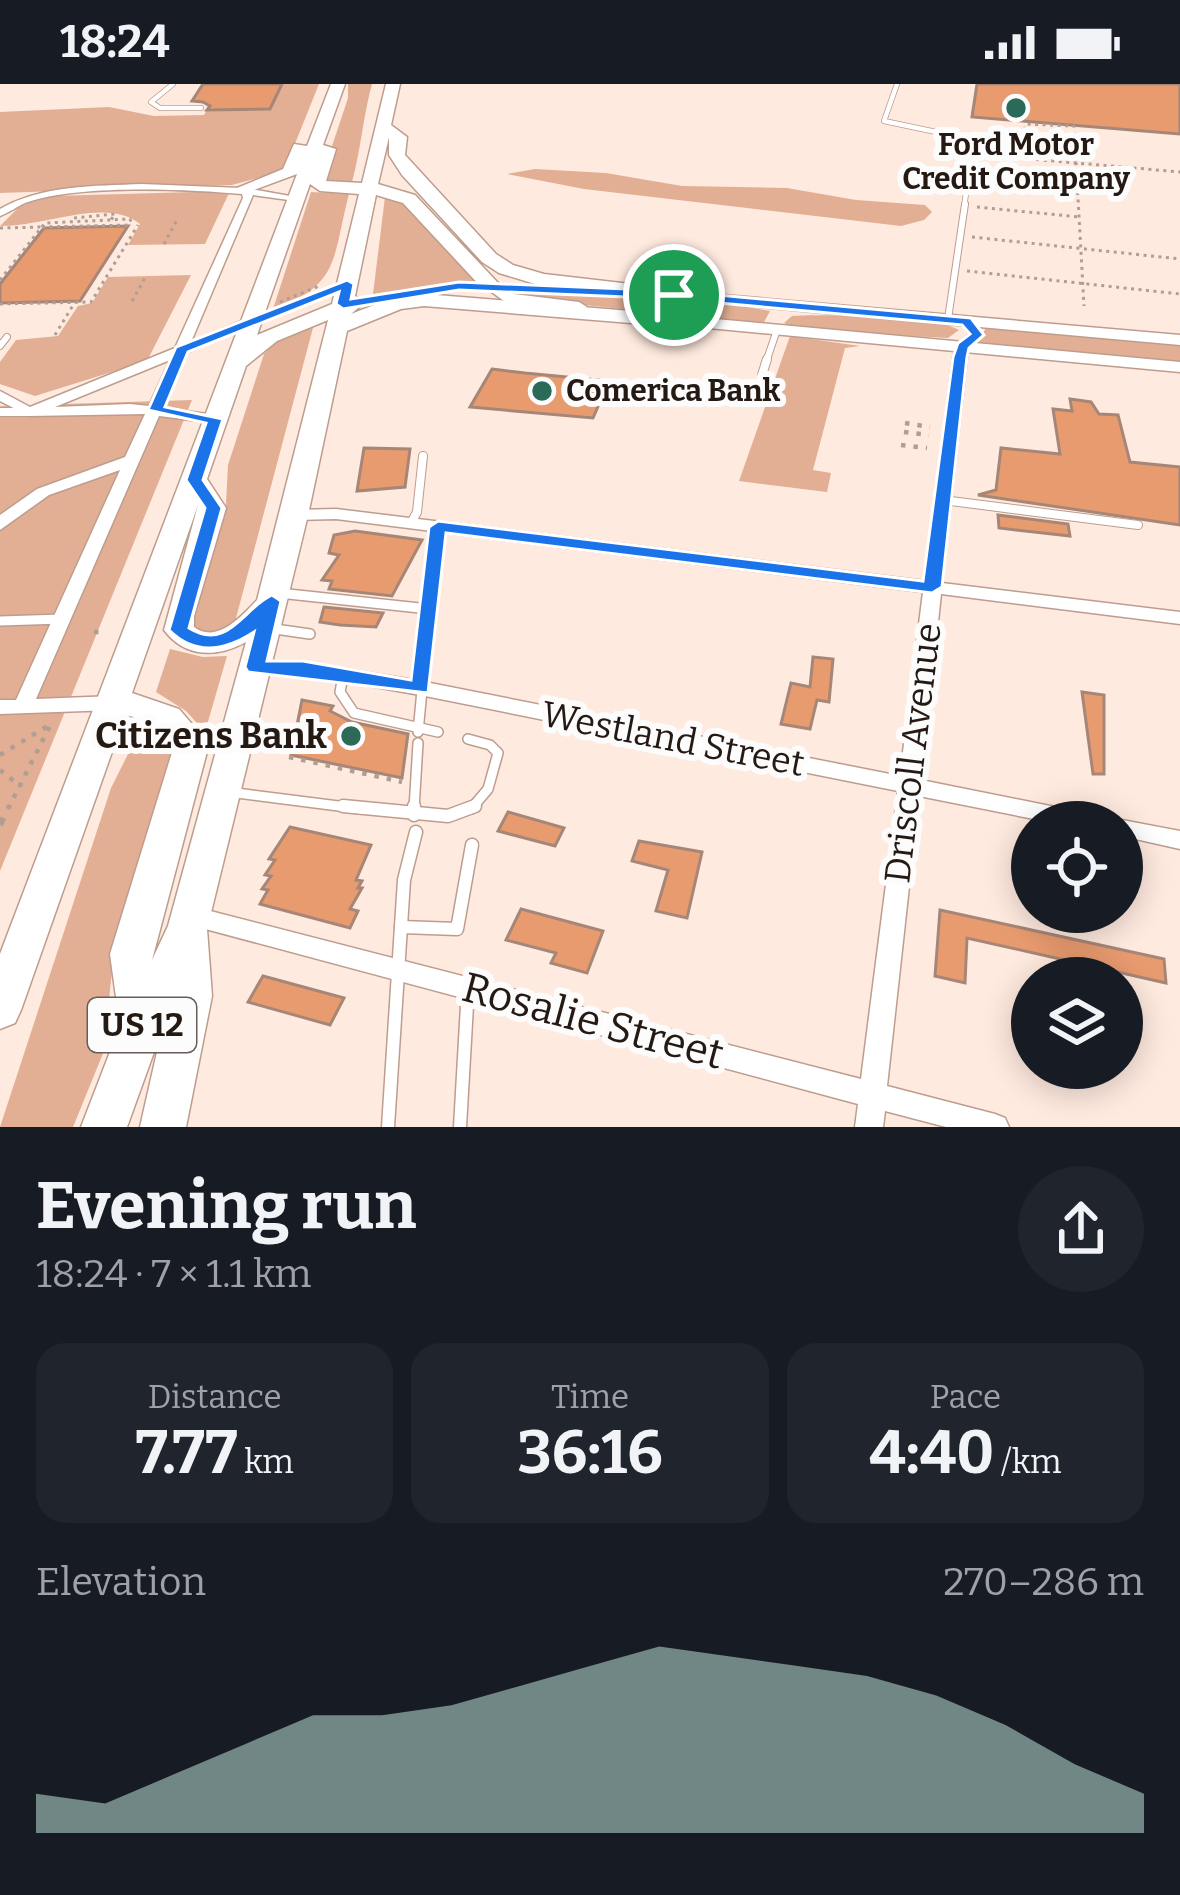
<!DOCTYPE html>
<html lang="en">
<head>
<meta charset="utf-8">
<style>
  :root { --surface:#171b24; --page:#20242c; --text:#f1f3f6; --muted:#9ea1a6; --accent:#98b5af }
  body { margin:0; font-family:Bitter,serif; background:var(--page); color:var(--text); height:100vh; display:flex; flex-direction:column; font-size:45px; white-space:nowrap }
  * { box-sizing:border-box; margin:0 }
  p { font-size:39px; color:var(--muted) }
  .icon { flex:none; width:66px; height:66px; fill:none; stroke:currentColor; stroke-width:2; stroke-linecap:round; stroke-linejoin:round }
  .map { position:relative; height:1043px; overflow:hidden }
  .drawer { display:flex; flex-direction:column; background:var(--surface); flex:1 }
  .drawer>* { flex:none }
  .controls { position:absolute; left:1011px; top:717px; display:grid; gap:24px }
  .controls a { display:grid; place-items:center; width:132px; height:132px; border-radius:50%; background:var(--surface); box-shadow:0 6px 30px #0003; font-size:60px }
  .pin { position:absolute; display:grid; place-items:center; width:102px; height:102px; color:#fff; margin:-51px; border:6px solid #fff; border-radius:50%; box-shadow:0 3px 12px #0007 }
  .round { display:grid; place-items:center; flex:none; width:126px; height:126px; border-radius:63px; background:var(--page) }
  .summary { display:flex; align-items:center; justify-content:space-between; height:204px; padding:0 36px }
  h1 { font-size:66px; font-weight:700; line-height:90px }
  .metrics { display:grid; grid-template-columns:repeat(3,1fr); gap:18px; height:204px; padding:12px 36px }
  .metrics div { display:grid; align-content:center; border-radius:30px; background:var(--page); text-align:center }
  .metrics b { font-size:60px; font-weight:700 }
  .metrics small { font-size:33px; font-weight:400 }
  .metrics p { font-size:33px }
  .chart { height:336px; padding:24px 36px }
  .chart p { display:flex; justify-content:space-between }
  .chart svg { width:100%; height:216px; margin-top:12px; fill:var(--accent); opacity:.7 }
  .status { display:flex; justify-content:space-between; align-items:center; height:84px; padding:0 60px; background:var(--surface); direction:ltr }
  .status svg { height:33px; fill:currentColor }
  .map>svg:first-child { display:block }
</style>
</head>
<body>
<div class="status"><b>18:24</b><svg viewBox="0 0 49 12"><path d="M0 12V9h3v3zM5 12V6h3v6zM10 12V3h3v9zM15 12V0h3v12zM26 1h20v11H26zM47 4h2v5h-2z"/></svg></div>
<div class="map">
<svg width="1180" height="1043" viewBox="0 0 1180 1043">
  <rect width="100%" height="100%" fill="#ffeadf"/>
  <g fill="#e2af94">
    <path d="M282,0H319L284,87L232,101L0,109V28L109,23L154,32L204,31L207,26L270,25Z"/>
    <path d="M348,0H372C363,33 361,65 352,98L327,99L322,92L348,14Z"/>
    <path d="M535,85L606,89L682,102L787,104L856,116L925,121L932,128L924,136L901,142L584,105L507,90Z"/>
    <path d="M230,107L205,160L128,161L140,140C106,113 49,142 0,142L20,122L51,112Z"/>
    <path d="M311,108L349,110C332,174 341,201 273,225Z"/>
    <path d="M385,113L404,116L480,199L373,210Z"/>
    <path d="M191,191L147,277L35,312L0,300V278L16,256L58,252L78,222L92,219L108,193Z"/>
    <path d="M508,204L736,221L770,227L763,240L528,215L502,206Z"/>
    <path d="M792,232C824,230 935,232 959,246L948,254L800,246L784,239Z"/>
    <path d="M314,240L235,538L213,550L197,548L189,537L226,420L228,381L264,270L281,253Z"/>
    <path d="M986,244L1180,261V281L983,262L977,259Z"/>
    <path d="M790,252L860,262L845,264L813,386L831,389L827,408L739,397Z"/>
    <path d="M192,316L0,787V322Z"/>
    <path d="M170,565L203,573L227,572L205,648L186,627L156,608Z"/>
    <path d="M146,634L174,664L112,886L104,967L73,1043H0L111,704Z"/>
  </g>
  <g fill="#e99b70" stroke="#a68777" stroke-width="3">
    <path d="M203,0H282L270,25L207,26L210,22L203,18L192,17Z"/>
    <path d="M977,0H1180V50L972,33Z"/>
    <path d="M128,142L80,217L0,219V200L44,144Z"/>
    <path d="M492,285L525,289L609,297L593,334L470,323Z"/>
    <path d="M1070,315L1091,318L1099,330L1118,331L1130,378L1180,383V441L978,411L996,406L1001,364L1060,370L1053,325L1072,327Z"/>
    <path d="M364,364L410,365L405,403L357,407Z"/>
    <path d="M998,431L1068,440L1070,452L999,444Z"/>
    <path d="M355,447L422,456L392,512L329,505L332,497L322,496L339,471L329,469L334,451Z"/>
    <path d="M324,523L383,529L376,543L340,541L320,538Z"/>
    <path d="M813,573L833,575L829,618L817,616L810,645L781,640L791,599L810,603Z"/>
    <path d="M1082,608L1104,611V690H1093Z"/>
    <path d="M302,616L333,622L330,627L352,638L408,650L402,694L291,671Z"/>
    <path d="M508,728L564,744L555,762L498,747Z"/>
    <path d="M290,743L371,761L356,796L362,797L358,804H362L350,825L358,827L350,844L260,820L268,806L262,805L271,792L265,791L275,776L269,775Z"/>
    <path d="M639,757L702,768L687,834L656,827L668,786L632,777Z"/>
    <path d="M521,825L603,847L587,889L551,879L556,869L506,856Z"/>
    <path d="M940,826L1164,875L1166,899L967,854L965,899L935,892Z"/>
    <path d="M263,892L344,914L330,941L248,918Z"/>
  </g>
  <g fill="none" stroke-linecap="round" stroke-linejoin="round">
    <g stroke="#bd9d8d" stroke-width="6">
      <g id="service-far4">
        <path d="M173,0L151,18L160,24H201"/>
        <path d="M897,0L884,37L974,56L964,123"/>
      </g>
    </g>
    <g stroke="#bd9d8d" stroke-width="8">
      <g id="service-far3">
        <path d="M948,235L965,120"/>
        <path d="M0,262L7,253"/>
        <path d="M766,278L777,246"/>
      </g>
    </g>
    <g stroke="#bd9d8d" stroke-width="10">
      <g id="service-far2">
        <path d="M762,291L767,275"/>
        <path d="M0,328H29"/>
        <path d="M943,416L1138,441"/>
        <path d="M411,439L417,428L423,372"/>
        <path d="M435,474L438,443"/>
      </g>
    </g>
    <g stroke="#bd9d8d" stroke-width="12">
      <g id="service-far1">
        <path d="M279,509L429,525"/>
        <path d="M0,537L62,535"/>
        <path d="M268,544L310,550"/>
        <path d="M343,592L340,608L354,629L438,648"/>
        <path d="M418,648L435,471"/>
        <path d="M468,655L490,661L498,669L488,705L471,725"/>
        <path d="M229,708L362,725"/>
        <path d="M414,725L418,659"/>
      </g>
    </g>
    <g stroke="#bd9d8d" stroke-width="15">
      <g id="service">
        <path d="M343,722L448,732L475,722"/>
        <path d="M414,731V722"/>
        <path d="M401,843L457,845L472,761"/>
        <path d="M388,1043L404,796L416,748"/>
        <path d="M460,1043L468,904"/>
      </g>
    </g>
    <g stroke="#bd9d8d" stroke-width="3">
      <g id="minor">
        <path d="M142,100L241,104L246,101L251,105L301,114L296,117L253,111L191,258L244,236L255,239L186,269L162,324L215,331L222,335L215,339L159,332L36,615L114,612L121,614L124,619L121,624L114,626L0,630V616H16L120,386L49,411L0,446V431L37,405L125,373L145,330L29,332L0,317V307L30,323L175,264L243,114L242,110C186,105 77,100 25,119C17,123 8,129 0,132V125C42,101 94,102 142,100ZM170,276L149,322L130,320L55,323Z"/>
        <path d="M966,233L970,234L983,251L969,264L967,273L942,499L1180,528V540L941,510L921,696L1090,730L1098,732L1101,738H1049L919,712L887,1002L995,1030L1005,1034L1009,1043H946L885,1027L883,1043H855L858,1020L183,839L179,832L183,825L191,822L861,995L898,707L420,611L303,590L255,589L245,583L255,577L303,578L420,597L900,692L923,508L336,435L294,436L286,431L294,426L336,425L925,497L953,273L958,259L970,250L960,237Z"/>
        <path d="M1122,736L1180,747V765L1122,752V738H1114Z"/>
      </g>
    </g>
    <g stroke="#bd9d8d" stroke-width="3">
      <g id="tertiary">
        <path d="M490,196L514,210L579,218L587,223L579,228L504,217L482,201Z"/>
        <path d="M654,205L1180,251V261L648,213L646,210Z"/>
        <path d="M661,230L1180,278V288L655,239L653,235Z"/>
      </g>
    </g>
    <g stroke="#bd9d8d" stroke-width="3">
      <path id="primary" d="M331,0H345L323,61L336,65L326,97L362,99L386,0H400L391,41L407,53L405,71L496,170L513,181L544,190L674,205L684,211L674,217L542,202L499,189L482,178L402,91L389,71V53L378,100L415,111L500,201L483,205L403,119L376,111L355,212L365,218L351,230L390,215L424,210L680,231L691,237L680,243L424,222L401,225L347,247L308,431L207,845L212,912L186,1043H140L162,946L127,1043H81L120,942L110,870L174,662L147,636L125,631L21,926L15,939L0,945V870L297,90L246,109L237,104L283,85L294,60L307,62ZM310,100L320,107L359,110L332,220L257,251ZM328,236L257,516C241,533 217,560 194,543V532L226,424L207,395L246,282L277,257ZM198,421L164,546C185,574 217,574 246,558L168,842L152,876L209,660L179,625L132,609Z"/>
    </g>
    <g stroke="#b09e95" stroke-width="3" stroke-dasharray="3 4.5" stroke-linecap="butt">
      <path d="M1023,53L1026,40L1074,42L1084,222"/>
      <path d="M984,71L1180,88"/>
      <path d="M982,96L1078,105"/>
      <path d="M977,123L1079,133"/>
      <path d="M74,134L115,130L111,136"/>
      <path d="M42,143L132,141"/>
      <path d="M0,144L41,143"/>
      <path d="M972,153L1180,175"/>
      <path d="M164,160L177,136"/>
      <path d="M967,187L1180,210"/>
      <path d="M0,196L45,139L130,135L132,141"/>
      <path d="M132,217L146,192"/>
      <path d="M280,218L319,202"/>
      <path d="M0,220L91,218L138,141"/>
      <path d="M55,251L75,218"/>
    </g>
    <g stroke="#b09e95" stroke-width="4.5" stroke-dasharray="4.5 8" stroke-linecap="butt">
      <path d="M905,339L930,343"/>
      <path d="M904,348L929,351"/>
      <path d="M901,361L927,364"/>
      <path d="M94,548H105"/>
      <path d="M0,671L51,640"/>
      <path d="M289,673L402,698"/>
      <path d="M0,686L20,702"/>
      <path d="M8,725L51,640"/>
    </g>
    <path stroke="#b09e95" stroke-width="6" stroke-dasharray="8 12" stroke-linecap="butt" d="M0,741L9,722"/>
    <use href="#service-far4" stroke="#fff" stroke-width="4.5"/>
    <use href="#service-far3" stroke="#fff" stroke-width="6"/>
    <use href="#service-far2" stroke="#fff" stroke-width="8"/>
    <use href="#service-far1" stroke="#fff" stroke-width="9"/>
    <use href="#service" stroke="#fff" stroke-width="12"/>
    <use href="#minor" fill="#fff" fill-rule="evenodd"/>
    <use href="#tertiary" fill="#fff" fill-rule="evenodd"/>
    <use href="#primary" fill="#fff" fill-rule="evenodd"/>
  </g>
  <path fill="#1a73e8" stroke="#fff" stroke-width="3" fill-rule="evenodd" d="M347,196L354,200L351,215L459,198L674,207L971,234L984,251L969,264L967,273L942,503L932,509L446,449L428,609L248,588L245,583L254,548C225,567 195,572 169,546L205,424L186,396L206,339L148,326L176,263ZM459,206L674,215L962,241L970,250L958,259L953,273L923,497L438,437L429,443L411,596L303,577H267L281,517L272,511C243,524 228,568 189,544L222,424L203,396L223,335L165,323L188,268L339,208L336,220L343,225Z"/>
  <g fill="#2b6a58" stroke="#fcfcfc" stroke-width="4.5">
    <circle cx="1016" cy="24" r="12"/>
    <circle cx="542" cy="307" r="12"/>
    <circle cx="351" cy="652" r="12"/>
  </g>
  <g text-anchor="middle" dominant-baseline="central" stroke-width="12" stroke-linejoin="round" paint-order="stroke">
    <g font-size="30" font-weight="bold" fill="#251913" stroke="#fcfcfc">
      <text x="1016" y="61">Ford Motor<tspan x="1016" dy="34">Credit Company</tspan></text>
      <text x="566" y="307" text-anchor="start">Comerica Bank</text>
    </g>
    <rect fill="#fcfcfc" stroke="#665d59" stroke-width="3" x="88" y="914" width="108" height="54" rx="9"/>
    <g font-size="33" font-weight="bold" fill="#251913">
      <text x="142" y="941">US 12</text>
    </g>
    <g font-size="36" font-weight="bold" fill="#251913" stroke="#fcfcfc" text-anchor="end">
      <text x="327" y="652">Citizens Bank</text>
    </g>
    <g font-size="36" fill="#251913" stroke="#fcfcfc">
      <text transform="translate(673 655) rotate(11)">Westland Street</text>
      <text transform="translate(913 669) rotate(-83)">Driscoll Avenue</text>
    </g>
    <g font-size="42" fill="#251913" stroke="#fcfcfc">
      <text transform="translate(593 937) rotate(15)">Rosalie Street</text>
    </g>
  </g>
</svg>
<div class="controls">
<a><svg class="icon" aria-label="locate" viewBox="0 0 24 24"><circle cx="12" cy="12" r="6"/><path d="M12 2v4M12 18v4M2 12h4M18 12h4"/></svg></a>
<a><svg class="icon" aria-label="layers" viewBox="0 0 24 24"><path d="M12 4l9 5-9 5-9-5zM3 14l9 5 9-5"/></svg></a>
</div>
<div class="pin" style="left:674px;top:211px;background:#1e9e55"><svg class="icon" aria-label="arrive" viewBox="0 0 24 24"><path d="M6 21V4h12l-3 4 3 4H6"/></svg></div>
</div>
<section class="drawer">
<div class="summary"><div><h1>Evening run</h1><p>18:24 · 7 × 1.1 km</p></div><a class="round"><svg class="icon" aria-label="share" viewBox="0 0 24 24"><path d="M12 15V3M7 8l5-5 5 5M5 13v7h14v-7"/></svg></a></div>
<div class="metrics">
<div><p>Distance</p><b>7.77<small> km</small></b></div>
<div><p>Time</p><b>36:16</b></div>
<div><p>Pace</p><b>4:40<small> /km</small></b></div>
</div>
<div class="chart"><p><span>Elevation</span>270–286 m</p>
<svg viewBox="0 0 160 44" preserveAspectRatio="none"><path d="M0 44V36L10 38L20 32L30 26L40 20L50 20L60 18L70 14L80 10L90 6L100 8L110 10L120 12L130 16L140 22L150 30L160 36V44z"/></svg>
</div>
</section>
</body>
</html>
